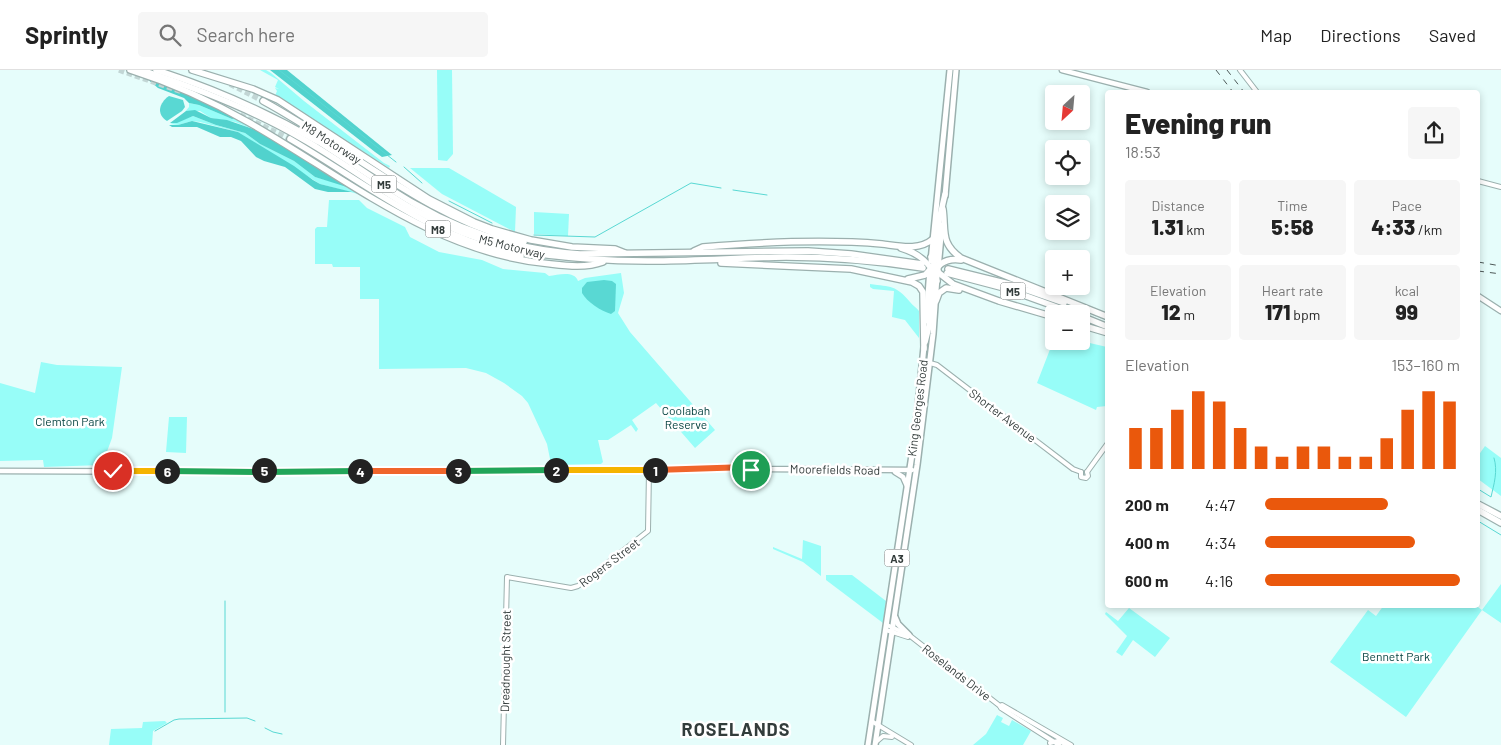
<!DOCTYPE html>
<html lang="en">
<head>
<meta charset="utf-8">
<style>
  :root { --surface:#fff; --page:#f6f6f6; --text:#222; --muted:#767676; --line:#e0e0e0; --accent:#ea580c }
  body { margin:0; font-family:Barlow,sans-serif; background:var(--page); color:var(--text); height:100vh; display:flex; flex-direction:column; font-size:19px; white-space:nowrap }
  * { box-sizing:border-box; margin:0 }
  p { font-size:16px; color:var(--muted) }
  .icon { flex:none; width:28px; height:28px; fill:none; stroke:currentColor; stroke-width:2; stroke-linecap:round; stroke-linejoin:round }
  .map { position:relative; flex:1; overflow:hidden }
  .panel { position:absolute; left:1105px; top:20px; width:375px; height:518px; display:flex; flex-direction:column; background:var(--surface); border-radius:5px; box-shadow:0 2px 8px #0003 }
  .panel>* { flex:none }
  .needle { width:32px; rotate:206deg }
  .buttons { position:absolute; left:1045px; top:15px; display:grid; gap:10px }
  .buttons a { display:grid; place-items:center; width:45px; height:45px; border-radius:5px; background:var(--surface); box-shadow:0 2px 8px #0003; font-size:25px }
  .pin { position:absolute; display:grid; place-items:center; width:42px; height:42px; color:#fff; margin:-21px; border:2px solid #fff; border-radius:50%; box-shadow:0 1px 5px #0007 }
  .km { position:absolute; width:25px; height:25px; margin:-12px; border-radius:50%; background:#222; color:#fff; font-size:14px; line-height:25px; text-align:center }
  .round { display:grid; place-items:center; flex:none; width:52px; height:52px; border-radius:5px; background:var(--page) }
  .head { display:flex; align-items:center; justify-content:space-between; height:85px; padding:0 20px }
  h1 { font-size:28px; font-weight:800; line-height:38px }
  .metrics { display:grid; grid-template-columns:repeat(3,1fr); gap:8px; height:85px; padding:5px 20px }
  .metrics div { display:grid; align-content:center; border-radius:5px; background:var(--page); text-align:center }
  .metrics b { font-size:21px; font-weight:800 }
  .metrics small { font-size:14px; font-weight:400 }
  .metrics p { font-size:14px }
  .chart { height:140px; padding:10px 20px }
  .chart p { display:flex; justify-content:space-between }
  .chart svg { width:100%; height:90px; margin-top:5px; stroke:var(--accent); stroke-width:6 }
  ul { padding:0 20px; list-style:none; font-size:16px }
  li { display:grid; grid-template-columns:80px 60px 1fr; align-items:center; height:38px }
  li i { height:12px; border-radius:6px; background:var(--accent) }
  header { display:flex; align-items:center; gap:30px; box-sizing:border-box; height:70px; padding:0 25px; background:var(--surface); border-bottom:1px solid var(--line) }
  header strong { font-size:24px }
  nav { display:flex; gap:28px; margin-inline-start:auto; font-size:18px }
  .search { width:350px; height:45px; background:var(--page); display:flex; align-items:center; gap:12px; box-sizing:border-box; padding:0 18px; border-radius:5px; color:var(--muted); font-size:19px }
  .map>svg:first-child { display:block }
</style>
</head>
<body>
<header>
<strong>Sprintly</strong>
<div class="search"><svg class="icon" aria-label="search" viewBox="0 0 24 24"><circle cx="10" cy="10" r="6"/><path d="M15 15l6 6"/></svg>Search here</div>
<nav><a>Map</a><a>Directions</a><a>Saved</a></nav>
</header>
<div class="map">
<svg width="1501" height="675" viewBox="0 0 1501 675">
  <rect width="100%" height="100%" fill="#e6fdfb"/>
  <g fill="#97fdf8">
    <path d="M260,0H266L271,3L304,31L384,93L390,96L389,98L275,26L277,21L275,18L279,19L275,17L278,10Z"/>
    <path d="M437,0H452L453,84L447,91L438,90Z"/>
    <path d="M189,33L199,35L232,49L236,48L256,60L235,52L211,48L200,41H186L184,43L189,37Z"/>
    <path d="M193,46L216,55L245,63L260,74L294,91L315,107L348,116L322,100L367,127L366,128L358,124L320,114L238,62L200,52L192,51L178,55L170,54Z"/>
    <path d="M410,98H449L516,137L515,162L442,124Z"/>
    <path d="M329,130H359L367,138L405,157L410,167L439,182L482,190L503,199L545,203L549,206C558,205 574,200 578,211L585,208L621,203L624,223L618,243L630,262L715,360L695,378L656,333L632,350L638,359L636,362L631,355L608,370H598L603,392L601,394L552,395L551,394L547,374L528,333L522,326L504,313L486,303L466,298L379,299V229H360V197H333L332,194H315V159L317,157H327Z"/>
    <path d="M534,142L569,144L568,166L534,164Z"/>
    <path d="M870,214C891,217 896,215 910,232C913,236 916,237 919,241V268L905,250L892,247L894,221L873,219L870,217Z"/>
    <path d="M1054,269V271H1081L1107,277V336L1097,337L1096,340L1037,313Z"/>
    <path d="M41,292L57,295L122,297L112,368L102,395L44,397L43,390L0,391V313L35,323Z"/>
    <path d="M169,347H187L186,383L166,382Z"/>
    <path d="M1485,376L1501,388V426L1478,409V386Z"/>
    <path d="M803,470L821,476V506L803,492L773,479V477L802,489Z"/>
    <path d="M826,505H852L886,531L883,553L826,510Z"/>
    <path d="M1501,514V553L1482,540L1406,647L1330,592L1368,540L1376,546L1384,535H1475L1482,540Z"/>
    <path d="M1129,538L1170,568L1155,587L1133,570L1122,586L1116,582L1127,566L1105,544L1106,542L1118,551Z"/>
    <path d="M997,645L1003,648L1001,652L1009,656L1012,650L1031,661L1023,675H973L986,664Z"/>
    <path d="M165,651L167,653L153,661L152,675H109L111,659L142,658L143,652Z"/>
  </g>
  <g fill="#51d2cd">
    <path d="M270,0H287L392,85L382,87L375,82Z"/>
    <path d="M146,8L194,27L236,48L232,49L199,35L189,33L184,28L158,18Z"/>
    <path d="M195,40L211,48L227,50L256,60L350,118L315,107L294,91L260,74L245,63L216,55L193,46L177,53H170L186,41Z"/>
    <path d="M192,51L238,62L294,96L313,110L320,114L352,122H328L315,119L285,97L264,91L256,87L241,71L231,67H220L197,57H172L169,55H178Z"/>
  </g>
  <g fill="#59d8d3">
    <path d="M169,26L183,30L185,37L182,41L167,51C156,44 159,33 169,26Z"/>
    <path d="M604,210L612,211L616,214L615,241L611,244C601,241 587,232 582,223V218L587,212Z"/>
  </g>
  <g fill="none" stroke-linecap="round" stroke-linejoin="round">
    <g stroke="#59d8d3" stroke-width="1">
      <path d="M279,0L396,92"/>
      <path d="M404,97L422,113"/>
      <path d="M733,120L767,125"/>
      <path d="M449,131L492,153"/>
      <path d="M534,165L595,167L691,113L721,118"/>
      <path d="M1478,419L1491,427C1494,414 1498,401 1494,388"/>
      <path d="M1478,451L1501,465"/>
      <path d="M225,642V531"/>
      <path d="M265,658L273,662L282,664"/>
      <path d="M155,661L174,650L179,649L247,648L255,651"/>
    </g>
    <g stroke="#c2d6d5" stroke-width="5.5" stroke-dasharray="5.5 3" stroke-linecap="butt">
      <path d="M119,0L183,22"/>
      <path d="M230,14L263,31"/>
      <path d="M240,45L290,69"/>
    </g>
    <g stroke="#9bb0ae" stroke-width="6">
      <g id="tertiary">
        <path d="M1240,0L1257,22"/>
        <path d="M1478,111L1501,117"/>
        <path d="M923,291L937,295L1073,399L1081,402"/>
        <path d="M1081,402V407L1086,408L1088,406L1087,402"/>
        <path d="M1087,402L1108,373"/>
        <path d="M887,555L909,565L1000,636L1001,638L1059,675"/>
        <path d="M886,560L908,567"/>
        <path d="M1000,636L1002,635L1071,675"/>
        <path d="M873,652L911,675"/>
        <path d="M876,672L883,666L892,667"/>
        <path d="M1050,673L1058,671L1068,675"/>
        <path d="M503,675L507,507L571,518L578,516L648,461L649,400"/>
      </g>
    </g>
    <g stroke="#9bb0ae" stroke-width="7">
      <g id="secondary">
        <path d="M1062,0L1147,22"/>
        <path d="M1478,226L1501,241"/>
        <path d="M0,401L258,402"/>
        <path d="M264,402L700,399L748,397L751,400L754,397L768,399L912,400"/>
        <path d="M895,402L903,407L907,416"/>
      </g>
    </g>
    <g stroke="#9bb0ae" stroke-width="8">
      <g id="trunk">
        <path d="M945,126L956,0"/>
        <path d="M931,191L950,0"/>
        <path d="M938,199L942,155"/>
        <path d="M926,251L930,199"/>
        <path d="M895,547L898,554L909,565"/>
        <path d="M868,675L915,365L924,277"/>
        <path d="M875,675L917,395L933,264L937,207"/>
      </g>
    </g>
    <g stroke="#9bb0ae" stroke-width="8">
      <g id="motorway">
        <path d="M130,0C171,13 211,31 248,52C345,107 435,184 551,194C568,196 587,198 603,192"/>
        <path d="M141,0C196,18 251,39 301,68C340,90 375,117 413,139C444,156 475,169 509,178C536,185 564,187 591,189C656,194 721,188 786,187C832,187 878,191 923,198"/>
        <path d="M156,0C213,18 267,42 319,72C351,92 382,115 415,134C465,163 521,180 580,184L808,181L851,184L922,194"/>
        <path d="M192,0L253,19L278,30L429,129L474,152L492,159L531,170L572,177L615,179L625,183"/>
        <path d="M263,31C350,78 426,148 524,172"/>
        <path d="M290,69C367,114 431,168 521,186"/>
        <path d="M943,139C946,161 940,173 961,188L1108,247"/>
        <path d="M901,178C918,183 932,194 937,211"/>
        <path d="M694,181L703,177C763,172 822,169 882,174C899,176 919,181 933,169"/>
        <path d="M931,187L939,203L953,214L999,231L1054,247"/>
        <path d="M721,193L851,199L912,212L919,216L923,222L924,279"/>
        <path d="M948,199L1013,215L1064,233"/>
        <path d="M947,203L1004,218L1076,244"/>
        <path d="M908,209L925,205L934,195L938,155L945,124"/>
        <path d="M936,231L939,223L946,218L959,220"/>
        <path d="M1081,246L1108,257"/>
        <path d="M1081,255L1108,263"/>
        <path d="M925,272L929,256L933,207C937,193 947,188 961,190"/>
        <path d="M1478,434L1501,446"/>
        <path d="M1478,440L1501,453"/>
      </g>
    </g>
    <use href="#tertiary" stroke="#fff" stroke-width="4"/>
    <use href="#secondary" stroke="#fff" stroke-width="4.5"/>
    <use href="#trunk" stroke="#fff" stroke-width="5"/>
    <use href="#motorway" stroke="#fff" stroke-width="5.5"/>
    <g stroke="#4e5958" stroke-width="1" stroke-dasharray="6 6" stroke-linecap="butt">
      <path d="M1216,0L1233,22"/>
      <path d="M1227,0L1244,22"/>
      <path d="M1478,192L1501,196"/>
      <path d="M1478,201L1501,204"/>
    </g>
  </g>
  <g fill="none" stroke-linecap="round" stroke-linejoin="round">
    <g stroke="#fff" stroke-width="10">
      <path id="split-1" d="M655,400L748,397L751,400"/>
    </g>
    <g stroke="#fff" stroke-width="10">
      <path id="split-2" d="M556,400H655"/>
    </g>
    <g stroke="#fff" stroke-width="10">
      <path id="split-3" d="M458,401L556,400"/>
    </g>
    <g stroke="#fff" stroke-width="10">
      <path id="split-4" d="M360,401H458"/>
    </g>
    <g stroke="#fff" stroke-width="10">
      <path id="split-5" d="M264,400V402L360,401"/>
    </g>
    <g stroke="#fff" stroke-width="10">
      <path id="split-6" d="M167,401L258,402L261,399L264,400"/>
    </g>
    <g stroke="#fff" stroke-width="10">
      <path id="split-7" d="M113,401H167"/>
    </g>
    <use href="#split-1" stroke="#f0652b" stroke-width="6"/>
    <use href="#split-2" stroke="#f5b400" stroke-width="6"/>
    <use href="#split-3" stroke="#22a559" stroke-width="6"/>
    <use href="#split-4" stroke="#f0652b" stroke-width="6"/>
    <use href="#split-5" stroke="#22a559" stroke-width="6"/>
    <use href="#split-6" stroke="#22a559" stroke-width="6"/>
    <use href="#split-7" stroke="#f5b400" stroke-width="6"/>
  </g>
  <g text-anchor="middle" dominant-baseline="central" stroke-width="5" stroke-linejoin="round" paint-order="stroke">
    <g fill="#fff" stroke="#707676" stroke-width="1">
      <rect x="371.5" y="105.5" width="25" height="17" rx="4"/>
      <rect x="425.5" y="150.5" width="25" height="17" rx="4"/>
      <rect x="1000.5" y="212.5" width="25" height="17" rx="4"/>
      <rect x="884.5" y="479.5" width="25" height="17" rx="4"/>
    </g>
    <g font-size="11" font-weight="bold" fill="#333c3b">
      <text x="384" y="114">M5</text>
      <text x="438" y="159">M8</text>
      <text x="1013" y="221">M5</text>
      <text x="897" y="488">A3</text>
    </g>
    <g font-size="12" fill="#333c3b" stroke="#fff">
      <text transform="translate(332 72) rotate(33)">M8 Motorway</text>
      <text transform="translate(512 176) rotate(14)">M5 Motorway</text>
      <text transform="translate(917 338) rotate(-83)">King Georges Road</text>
      <text transform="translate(1003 345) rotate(37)">Shorter Avenue</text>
      <text transform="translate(835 399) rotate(1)">Moorefields Road</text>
      <text transform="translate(609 492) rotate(-37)">Rogers Street</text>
      <text transform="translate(505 591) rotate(-89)">Dreadnought Street</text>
      <text transform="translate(957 602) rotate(38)">Roselands Drive</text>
    </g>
    <g font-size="12" fill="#064341" stroke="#fff">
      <text x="686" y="340">Coolabah<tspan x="686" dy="14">Reserve</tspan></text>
      <text x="70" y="351">Clemton Park</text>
      <text x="1396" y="586">Bennett Park</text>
    </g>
    <g font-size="18" font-weight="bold" letter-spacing="1" fill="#333c3b" stroke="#fff">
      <text x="736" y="659">ROSELANDS</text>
    </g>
  </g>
</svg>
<div class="buttons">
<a><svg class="needle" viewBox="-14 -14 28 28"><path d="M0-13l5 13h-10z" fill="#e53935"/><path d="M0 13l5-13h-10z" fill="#767676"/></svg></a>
<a><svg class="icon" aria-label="locate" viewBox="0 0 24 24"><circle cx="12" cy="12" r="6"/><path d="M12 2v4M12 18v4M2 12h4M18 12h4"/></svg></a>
<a><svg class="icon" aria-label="layers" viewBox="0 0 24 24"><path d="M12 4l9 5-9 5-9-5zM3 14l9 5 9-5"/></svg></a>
<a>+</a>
<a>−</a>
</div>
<div class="pin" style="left:751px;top:400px;background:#1e9e55"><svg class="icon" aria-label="arrive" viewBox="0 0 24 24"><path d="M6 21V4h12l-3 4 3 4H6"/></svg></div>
<div class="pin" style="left:113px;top:401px;background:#d93025"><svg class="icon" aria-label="check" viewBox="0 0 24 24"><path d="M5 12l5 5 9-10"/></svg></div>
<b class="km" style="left:655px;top:400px">1</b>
<b class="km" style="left:556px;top:400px">2</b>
<b class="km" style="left:458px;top:401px">3</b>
<b class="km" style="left:360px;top:401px">4</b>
<b class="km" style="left:264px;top:400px">5</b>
<b class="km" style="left:167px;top:401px">6</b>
<section class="panel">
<div class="head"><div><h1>Evening run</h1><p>18:53</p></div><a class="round"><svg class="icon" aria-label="share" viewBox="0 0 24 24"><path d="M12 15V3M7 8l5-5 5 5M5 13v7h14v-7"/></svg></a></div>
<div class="metrics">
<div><p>Distance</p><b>1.31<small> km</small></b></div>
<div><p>Time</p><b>5:58</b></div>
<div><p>Pace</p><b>4:33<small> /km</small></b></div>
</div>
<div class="metrics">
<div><p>Elevation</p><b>12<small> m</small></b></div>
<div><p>Heart rate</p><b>171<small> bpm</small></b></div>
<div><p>kcal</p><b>99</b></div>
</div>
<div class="chart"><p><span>Elevation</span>153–160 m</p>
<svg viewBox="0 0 160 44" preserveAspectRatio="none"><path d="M5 44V24M15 44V24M25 44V15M35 44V6M45 44V11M55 44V24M65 44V33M75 44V38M85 44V33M95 44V33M105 44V38M115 44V38M125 44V29M135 44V15M145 44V6M155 44V11"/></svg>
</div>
<ul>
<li><b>200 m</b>4:47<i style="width:63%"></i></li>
<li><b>400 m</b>4:34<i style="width:77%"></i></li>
<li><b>600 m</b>4:16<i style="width:100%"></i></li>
</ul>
</section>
</div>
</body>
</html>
